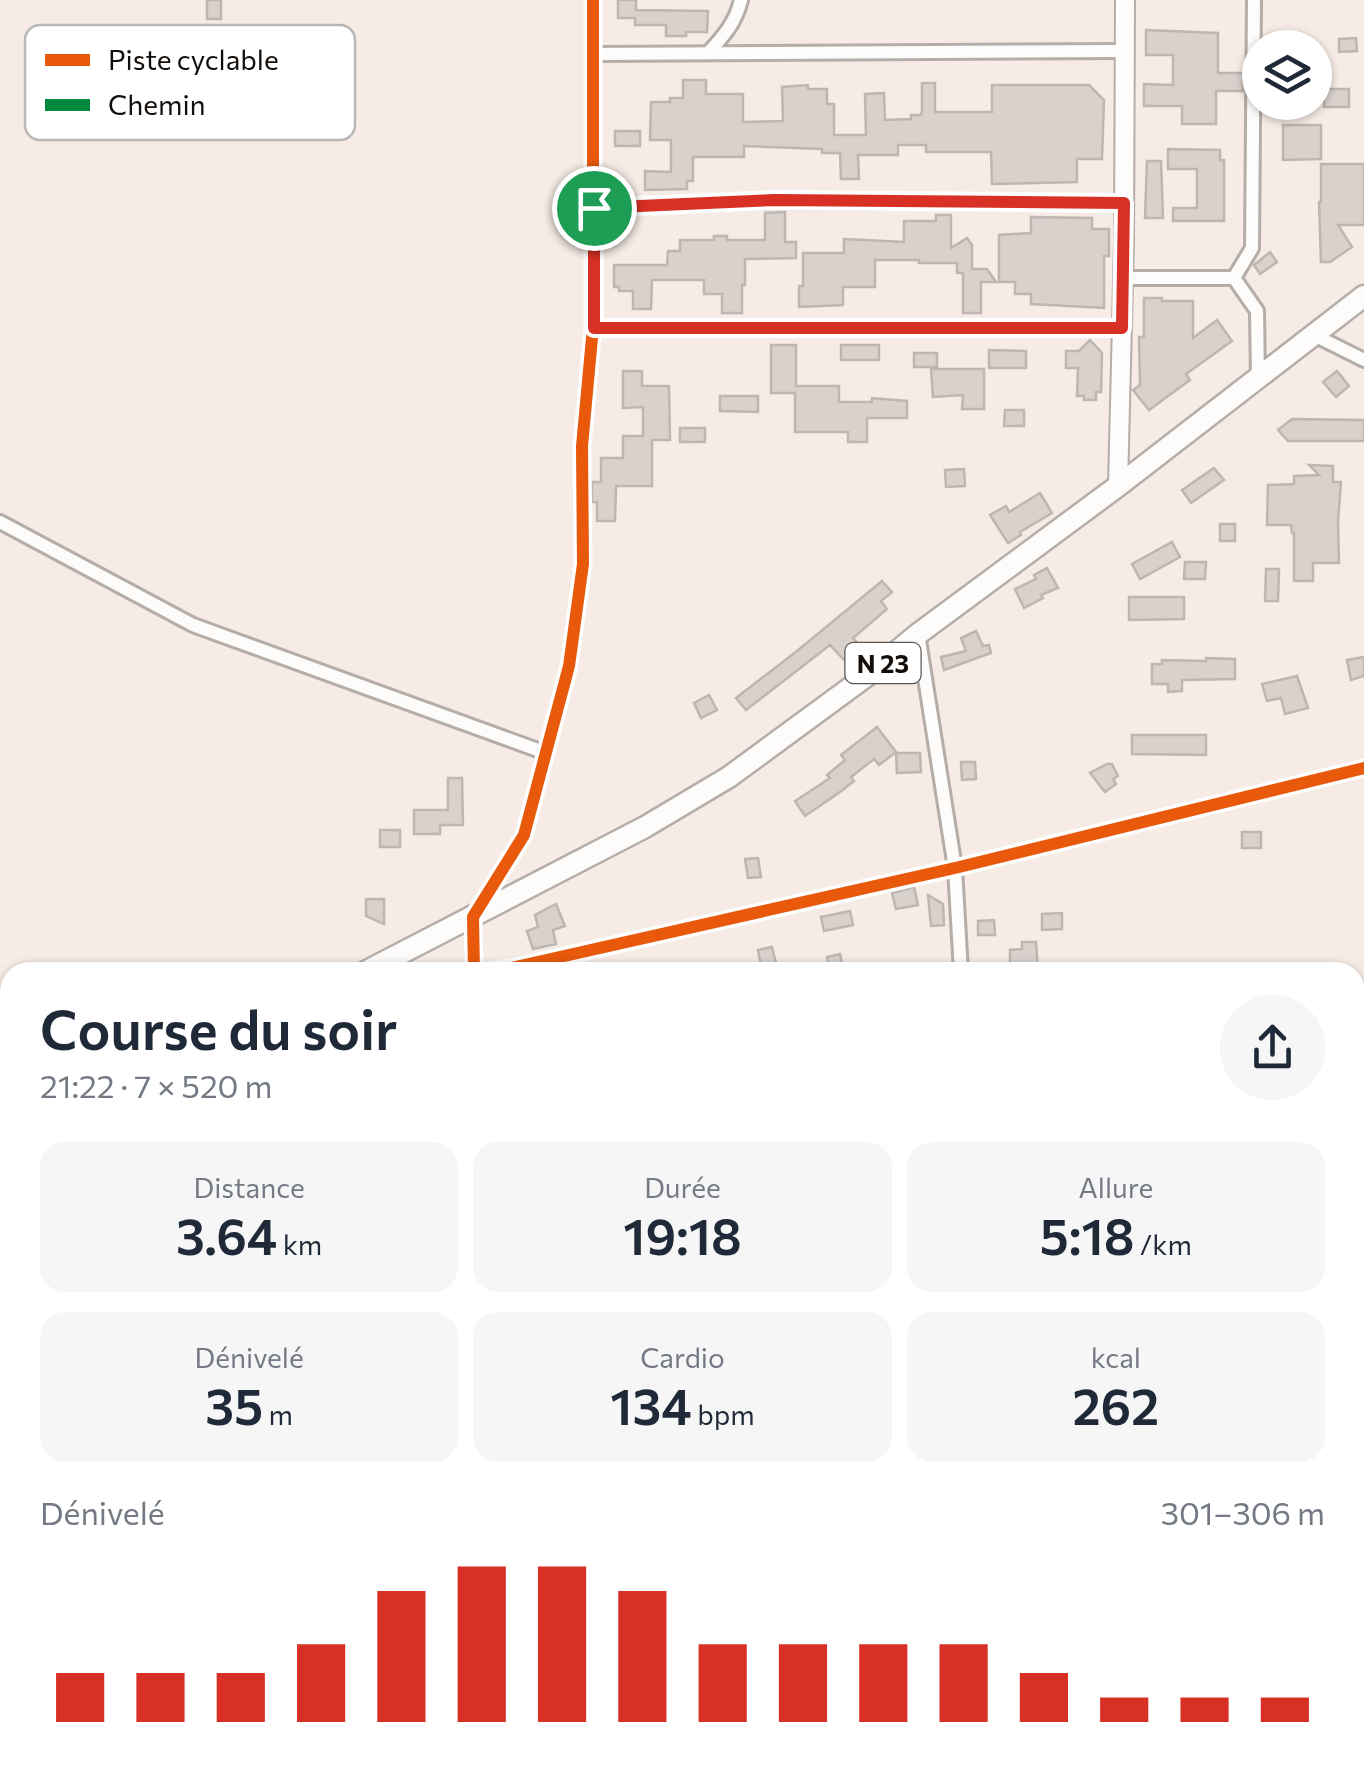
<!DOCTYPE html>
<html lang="fr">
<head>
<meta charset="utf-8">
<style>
  :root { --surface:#fff; --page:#f6f6f7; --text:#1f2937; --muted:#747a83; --accent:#d93025 }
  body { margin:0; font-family:Commissioner,sans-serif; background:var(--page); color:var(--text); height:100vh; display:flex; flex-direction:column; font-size:38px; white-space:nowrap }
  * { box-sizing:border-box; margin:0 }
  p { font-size:32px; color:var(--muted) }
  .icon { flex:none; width:55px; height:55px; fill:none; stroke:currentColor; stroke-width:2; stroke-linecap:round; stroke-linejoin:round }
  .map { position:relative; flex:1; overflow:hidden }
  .side { position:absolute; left:0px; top:962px; width:1365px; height:812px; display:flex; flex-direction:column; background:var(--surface); border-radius:30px 30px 0 0; box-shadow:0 2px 8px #0004 }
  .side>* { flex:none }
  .fabs { position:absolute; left:1242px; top:30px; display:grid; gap:20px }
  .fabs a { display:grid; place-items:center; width:90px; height:90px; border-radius:50%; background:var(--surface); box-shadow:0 2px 8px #0004; font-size:50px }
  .pin { position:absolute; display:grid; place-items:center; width:85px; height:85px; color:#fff; margin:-42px; border:5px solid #fff; border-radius:50%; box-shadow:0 2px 10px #0007 }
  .round { display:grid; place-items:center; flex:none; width:105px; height:105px; border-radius:52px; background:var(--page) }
  .head { display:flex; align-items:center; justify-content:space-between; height:170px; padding:0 40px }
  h1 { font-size:55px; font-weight:600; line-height:75px }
  .figures { display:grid; grid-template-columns:repeat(3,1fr); gap:15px; height:170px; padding:10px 40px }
  .figures div { display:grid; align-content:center; border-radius:25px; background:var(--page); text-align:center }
  .figures b { font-size:50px; font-weight:600 }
  .figures small { font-size:28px; font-weight:400 }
  .figures p { font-size:28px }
  .chart { height:280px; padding:20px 40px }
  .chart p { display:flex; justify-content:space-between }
  .chart svg { width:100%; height:180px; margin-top:10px; stroke:var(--accent); stroke-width:6 }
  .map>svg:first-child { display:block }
</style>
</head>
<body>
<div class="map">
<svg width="1364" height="1774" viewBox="0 0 1364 1774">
  <rect width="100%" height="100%" fill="#f6ebe5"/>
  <path fill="#95b0bf" d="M0,1648L10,1673V1765H35L38,1774H0Z"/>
  <g fill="#d9d1cc" stroke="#beb6b1" stroke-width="2.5">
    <rect x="207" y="0" width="14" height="19"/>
    <path d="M618,0H636V10L708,11L707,32H686V36H666V25H635V18H618Z"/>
    <path d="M1146,30L1218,33V73H1243V91H1216V124H1182V106H1144V84L1173,85V55H1146Z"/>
    <path d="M1356,38L1357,51L1339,52V39Z"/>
    <path d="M683,80H706V94H743V122L783,121L782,87L808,85V89H827V104H834V135H866L865,94L884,93L885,120L911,119V115H921L922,111V83H935V112H992V85H1089L1104,100L1102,159H1077V182L992,184L991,152H926V145H898V155H858L859,179H841L840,153H822V149L744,146V157H693V181H687V189L645,190V171L671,172V140H650L651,102H670V98H683Z"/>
    <rect x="1324" y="89" width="25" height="18"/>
    <path d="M1283,125H1321V159L1283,160Z"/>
    <rect x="615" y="131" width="25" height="15"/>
    <path d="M1168,149L1220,150V160H1224V221H1173V208H1197V169H1168Z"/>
    <path d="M1147,161H1161L1163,218H1145Z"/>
    <path d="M1321,164H1364V225H1338L1352,247L1330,262H1321L1319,202H1321Z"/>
    <path d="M785,212V242H796V258L745,259V285H742V313H722V294H704V280H652L651,309H633V291H619V287H614V265H667L668,251H680V240H714V236H727V240H765V213Z"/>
    <path d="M936,215H951V248L967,238L972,245V269H987L996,282H981V313H963V273H957V263H919V260H875V287H843V305L799,307V286H803V253H844V239L904,242V221H936Z"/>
    <path d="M1031,217L1092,218V229H1109V256H1104V308L1031,304V294H1015V282H999V235L1031,233Z"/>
    <path d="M1270,252L1277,262L1260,274L1254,265Z"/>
    <path d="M1144,298H1162V301H1193V338L1217,320L1232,341L1186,374L1190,380L1149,410L1133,390L1140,385L1139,337H1144Z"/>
    <path d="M1090,340L1102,353L1101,392H1096V400H1084V396H1077L1078,368H1066V351H1079Z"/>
    <path d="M771,345H796V386H839V402H872V398L907,401V418H867V442H848V432H795V393H771Z"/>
    <rect x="841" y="345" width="38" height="15"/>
    <path d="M989,350L1026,351V368H989Z"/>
    <rect x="914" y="353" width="23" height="14"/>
    <path d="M931,369H984V409H962L963,395L933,397Z"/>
    <path d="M623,371H642V386H669L670,440H652V486H616L615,521H597V502H592V482H601V458H623V436H643V407L623,408Z"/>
    <path d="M1337,371L1349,386L1336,397L1323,382Z"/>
    <path d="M720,396H758V412L720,411Z"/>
    <path d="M1005,410H1024V426H1004Z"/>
    <path d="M1292,419L1364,420V441H1288L1278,430Z"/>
    <rect x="680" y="428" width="25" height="14"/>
    <path d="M1309,465L1333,466V482H1341L1338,522L1339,563H1313V581H1294V533H1292L1291,525H1267L1268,485L1294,484V476L1319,475Z"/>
    <path d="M1214,468L1224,480L1191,503L1182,490Z"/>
    <path d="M964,469L965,486L946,487L945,470Z"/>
    <path d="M1040,493L1052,513L1020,532L1021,535L1008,543L990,515L1006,506L1009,512Z"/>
    <rect x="1220" y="524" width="15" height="17"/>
    <path d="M1172,542L1180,557L1140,579L1132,564Z"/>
    <path d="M1185,562H1206L1205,579H1184Z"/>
    <path d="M1047,568L1058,588L1041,595L1043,598L1024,608L1015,589L1036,579L1034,575Z"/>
    <path d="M1266,569H1279L1278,601H1265Z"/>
    <path d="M882,581L892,592L881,601L887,609L853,638L862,648L846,662L830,645L746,710L736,698L797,651Z"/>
    <path d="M1129,597H1184V619L1129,620Z"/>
    <path d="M976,631L983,646L989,645L991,653L944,670L941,657L966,651L961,638Z"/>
    <path d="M1364,657V676L1351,680L1347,660Z"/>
    <path d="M1206,658L1235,659V679L1182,680V691L1168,692V684H1152V664H1162V660L1206,661Z"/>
    <path d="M1297,676L1308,708L1285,714L1281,698L1267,701L1262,684Z"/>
    <path d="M709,695L717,710L701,718L694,703Z"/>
    <path d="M877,727L896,752L879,765L874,759L851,777L854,781L840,792L805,816L795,801L830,778L827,775L845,760L841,755Z"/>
    <path d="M1132,735H1206V755L1132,754Z"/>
    <path d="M896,753H920L921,772L897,773Z"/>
    <path d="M961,762H975L976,779L962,780Z"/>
    <path d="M1107,764H1112L1118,776L1113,779L1116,784L1105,792L1090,773Z"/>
    <path d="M448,778H462L463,825H440V834H414V810H448Z"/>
    <rect x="380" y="830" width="20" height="17"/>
    <rect x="1242" y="832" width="19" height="16"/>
    <path d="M758,858L761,877L748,878L745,859Z"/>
    <path d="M914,887L918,905L896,909L892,893Z"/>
    <path d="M928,895L943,904L944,925L931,926Z"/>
    <path d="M366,899H384V924L366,916Z"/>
    <path d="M556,904L565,926L553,930L556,944L533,949L527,931L538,927L535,915Z"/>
    <path d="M850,911L853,925L824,931L821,917Z"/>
    <path d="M1062,913V929L1042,930V914Z"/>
    <path d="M994,920L995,935H978V921Z"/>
    <path d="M1022,942H1036L1038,972H1024L1022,963L1010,964V950L1022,949Z"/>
    <path d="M772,947L777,967L762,971L758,950Z"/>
    <path d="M840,954L844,972H830L827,957Z"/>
  </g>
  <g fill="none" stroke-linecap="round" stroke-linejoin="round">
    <g stroke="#b5ada8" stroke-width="18">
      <g id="minor">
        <path d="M708,53C723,37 736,22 741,0"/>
        <path d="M593,54L1124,51"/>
        <path d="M593,208L775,201L1123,203"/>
        <path d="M1123,278H1234L1257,311L1258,379"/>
        <path d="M1234,278L1252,248L1254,0"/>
        <path d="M593,327L1122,328"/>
        <path d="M1314,335L1364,360"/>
        <path d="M0,522L193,625L546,753"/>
        <path d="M918,634L955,868L961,972"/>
        <path d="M474,972L473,917L524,835L569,666L583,564L582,446L593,327V0"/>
        <path d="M480,972L511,968L955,868L1364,768"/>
        <path d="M1355,1211L1364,1209"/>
        <path d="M0,1431L10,1435"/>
        <path d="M0,1579L10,1582"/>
        <path d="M541,1765L542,1774"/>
        <path d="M723,1765L724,1774"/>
        <path d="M900,1765L901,1774"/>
        <path d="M988,1765L989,1774"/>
        <path d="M81,1774L83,1765"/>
        <path d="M302,1774L305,1765"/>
      </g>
    </g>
    <g stroke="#b5ada8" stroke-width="22">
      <path id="tertiary" d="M1118,486L1124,242L1125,0"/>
    </g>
    <g stroke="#b5ada8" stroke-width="25">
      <g id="primary">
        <path d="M365,972L645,827L729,777L876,669L918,634L1118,486L1364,296"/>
        <path d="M0,1167L10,1158"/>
      </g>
    </g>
    <use href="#minor" stroke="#fefcfb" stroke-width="12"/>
    <use href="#tertiary" stroke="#fefcfb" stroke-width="18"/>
    <use href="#primary" stroke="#fefcfb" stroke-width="20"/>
    <g stroke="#00873e" stroke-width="10" stroke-dasharray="20 10" stroke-linecap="butt">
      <path d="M0,1604L10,1621"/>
      <path d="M0,1670L10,1665"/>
      <path d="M81,1765L82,1768"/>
    </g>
    <g stroke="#fff" stroke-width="19">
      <g id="cycleway">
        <path d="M474,972L473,917L524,835L569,666L583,564L582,446L593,327V0"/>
        <path d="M480,972L511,968L955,868L1364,768"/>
      </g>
    </g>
    <use href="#cycleway" stroke="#e8590c" stroke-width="12"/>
  </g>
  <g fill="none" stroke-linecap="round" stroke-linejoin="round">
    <g stroke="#fff" stroke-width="20">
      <path id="route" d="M775,200L1124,203L1122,328H594V208Z"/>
    </g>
    <use href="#route" stroke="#d93025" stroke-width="12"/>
  </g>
  <g text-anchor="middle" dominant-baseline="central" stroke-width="9" stroke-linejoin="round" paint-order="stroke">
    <rect fill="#fff" stroke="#5a5654" stroke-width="2.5" x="845.5" y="643" width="75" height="40" rx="8"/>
    <g font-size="25" font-weight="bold" fill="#140e0a">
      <text x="883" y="663">N 23</text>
    </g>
  </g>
  <rect x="25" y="25" width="330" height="115" rx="15" fill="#fff" stroke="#b8b7b6" stroke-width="2.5"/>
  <rect x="45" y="54" width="45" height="12" fill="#e8590c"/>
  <rect x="45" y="99" width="45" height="12" fill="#00873e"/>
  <g font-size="28" fill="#140e0a">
    <text x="108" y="70">Piste cyclable</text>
    <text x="108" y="115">Chemin</text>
  </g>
</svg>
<div class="fabs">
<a><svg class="icon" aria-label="layers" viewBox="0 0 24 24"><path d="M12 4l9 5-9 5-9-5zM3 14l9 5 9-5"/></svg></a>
</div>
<div class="pin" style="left:594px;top:208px;background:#1e9e55"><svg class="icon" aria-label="arrive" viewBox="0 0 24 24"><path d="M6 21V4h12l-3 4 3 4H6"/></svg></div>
<section class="side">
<div class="head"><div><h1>Course du soir</h1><p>21:22 · 7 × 520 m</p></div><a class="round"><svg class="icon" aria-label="share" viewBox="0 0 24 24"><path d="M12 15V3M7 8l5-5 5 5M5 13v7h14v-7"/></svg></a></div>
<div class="figures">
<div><p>Distance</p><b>3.64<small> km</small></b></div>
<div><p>Durée</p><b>19:18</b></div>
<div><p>Allure</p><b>5:18<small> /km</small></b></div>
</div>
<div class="figures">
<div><p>Dénivelé</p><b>35<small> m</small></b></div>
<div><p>Cardio</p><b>134<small> bpm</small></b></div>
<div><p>kcal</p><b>262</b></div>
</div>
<div class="chart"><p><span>Dénivelé</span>301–306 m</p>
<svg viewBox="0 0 160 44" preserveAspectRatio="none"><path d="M5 44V32M15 44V32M25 44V32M35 44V25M45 44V12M55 44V6M65 44V6M75 44V12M85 44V25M95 44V25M105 44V25M115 44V25M125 44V32M135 44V38M145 44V38M155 44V38"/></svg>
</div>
</section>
</div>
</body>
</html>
